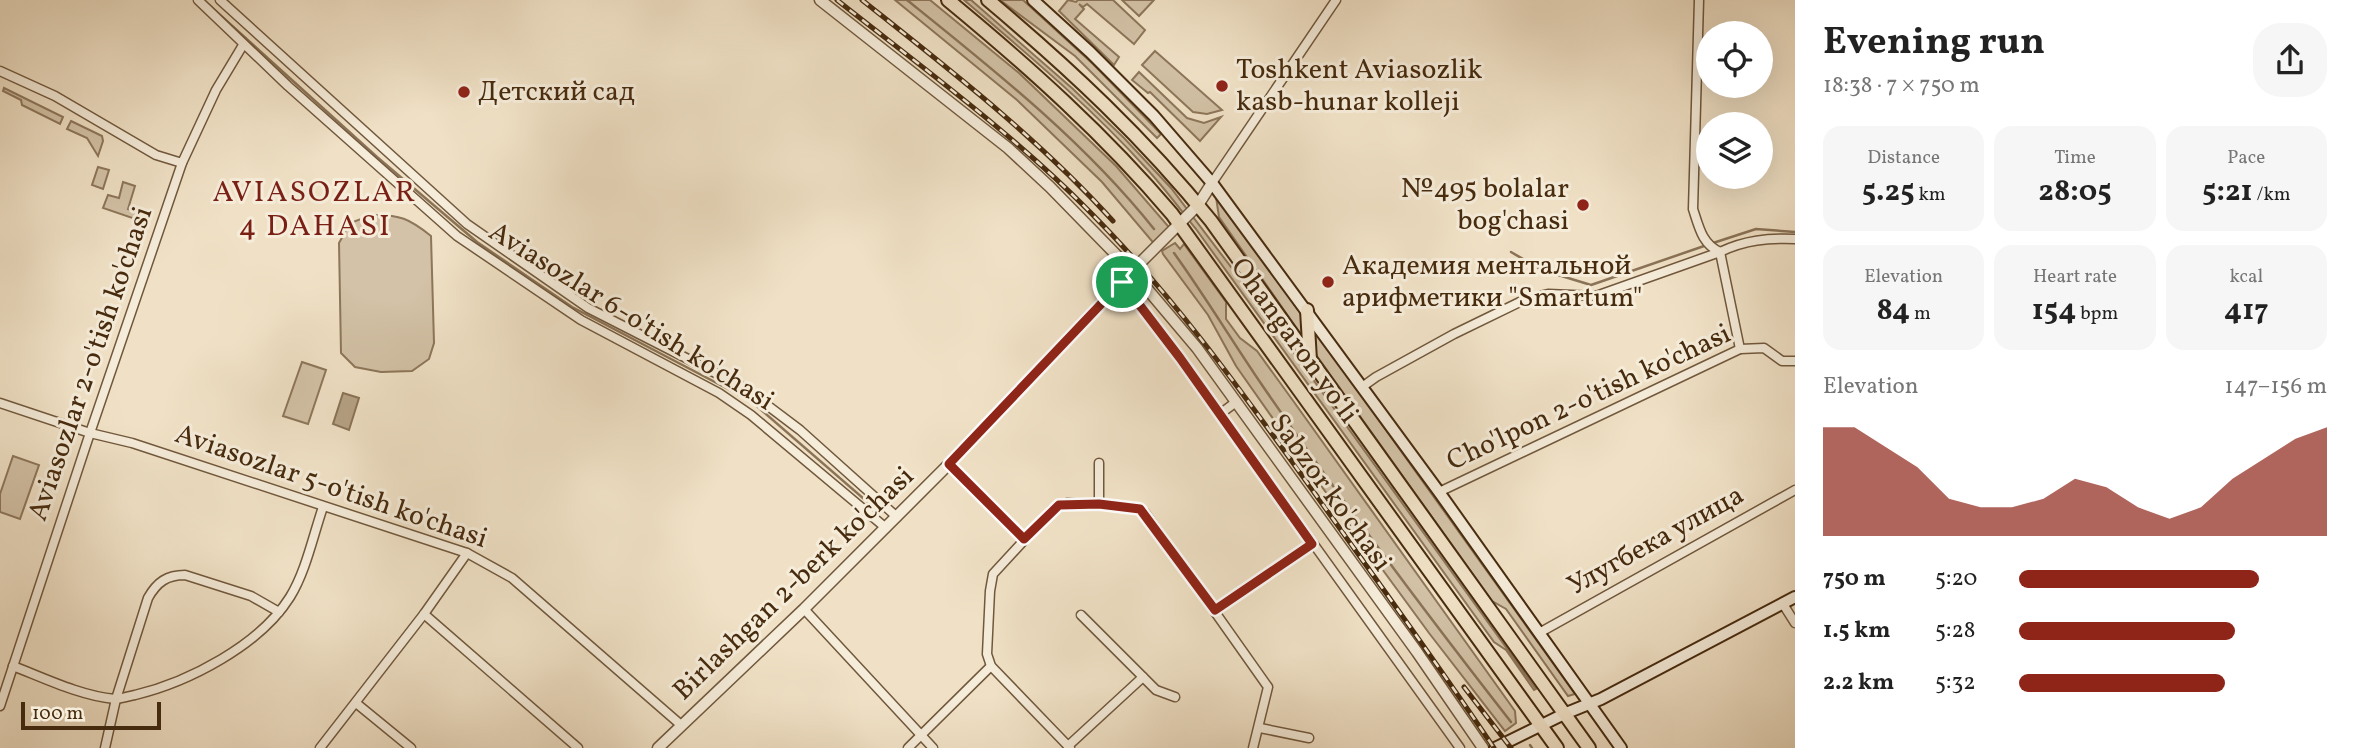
<!DOCTYPE html>
<html lang="en">
<head>
<meta charset="utf-8">
<style>
  :root { --surface:#fff; --page:#f6f6f6; --text:#222; --muted:#767676; --accent:#8f2418 }
  body { margin:0; font-family:Vollkorn,serif; background:var(--page); color:var(--text); height:100vh; display:flex; flex-direction:column; font-size:26px; white-space:nowrap }
  * { box-sizing:border-box; margin:0 }
  p { font-size:23px; color:var(--muted) }
  .icon { flex:none; width:38px; height:38px; fill:none; stroke:currentColor; stroke-width:2; stroke-linecap:round; stroke-linejoin:round }
  .map { position:relative; flex:1; overflow:hidden }
  .side { display:flex; flex-direction:column; background:var(--surface); width:560px }
  .side>* { flex:none }
  .tools { position:absolute; left:1696px; top:21px; display:grid; gap:14px }
  .tools a { display:grid; place-items:center; width:77px; height:77px; border-radius:50%; background:var(--surface); box-shadow:0 7px 28px #0002; font-size:35px }
  .scale { position:absolute; left:21px; bottom:18px; width:140px; box-sizing:border-box; padding-left:7px; border:4px solid #472b0e; border-top:0; font-size:19px; line-height:24px; white-space:nowrap; color:#472b0e; -webkit-text-stroke:5px #f5ecda; paint-order:stroke }
  .pin { position:absolute; display:grid; place-items:center; width:60px; height:60px; color:#fff; margin:-30px; border:4px solid #fff; border-radius:50%; box-shadow:0 2px 7px #0007 }
  .round { display:grid; place-items:center; flex:none; width:74px; height:74px; border-radius:28px; background:var(--page) }
  .overview { display:flex; align-items:center; justify-content:space-between; height:119px; padding:0 28px }
  h1 { font-size:38px; font-weight:700; line-height:52px }
  .metrics { display:grid; grid-template-columns:repeat(3,1fr); gap:10px; height:119px; padding:7px 28px }
  .metrics div { display:grid; align-content:center; border-radius:18px; background:var(--page); text-align:center }
  .metrics b { font-size:30px; font-weight:700 }
  .metrics small { font-size:19px; font-weight:400 }
  .metrics p { font-size:19px }
  .chart { height:196px; padding:14px 28px }
  .chart p { display:flex; justify-content:space-between }
  .chart svg { width:100%; height:126px; margin-top:7px; fill:var(--accent); opacity:.7 }
  ul { padding:0 28px; list-style:none; font-size:23px }
  li { display:grid; grid-template-columns:112px 84px 1fr; align-items:center; height:52px }
  li i { height:18px; border-radius:9px; background:var(--accent) }
  main { display:flex; flex:1; min-height:0 }
  .map>svg:first-child { display:block }
</style>
</head>
<body>
<main>
<div class="map">
<svg width="1795" height="748" viewBox="0 0 1795 748">
  <rect width="100%" height="100%" fill="#f0e1c6"/>
  <filter id="stains"><feTurbulence type="fractalNoise" baseFrequency=".00286" numOctaves="4"/><feColorMatrix values="0 0 0 0 .2 0 0 0 0 .09 0 0 0 0 .02 0 0 0 .5 -.17"/></filter>
  <radialGradient id="worn" r=".72"><stop offset=".6" stop-color="#630" stop-opacity="0"/><stop offset="1" stop-color="#630" stop-opacity=".3"/></radialGradient>
  <g fill="#d3c2a7" stroke="#8d765a" stroke-width="2">
    <path d="M895,0H930L1019,73L1116,166L1174,233L1156,246L1102,182L1017,100Z"/>
    <path d="M964,0H971L1073,89L1124,138L1171,188L1253,296L1536,689L1534,690L1506,650L1494,642L1196,229C1179,208 1163,186 1145,167C1090,106 1026,53 964,0Z"/>
    <path d="M1000,0H1023L1093,64L1161,134L1157,138L1075,56Z"/>
    <path d="M1068,0L1076,2L1078,0H1113L1145,30L1134,44L1087,4L1083,7L1079,4L1084,9L1075,19L1119,57L1114,65L1059,11Z"/>
    <path d="M1122,0H1154L1139,16Z"/>
    <path d="M1155,51L1222,110L1207,114L1193,112L1142,65Z"/>
    <path d="M1139,72L1187,118L1204,123L1221,117L1200,141L1150,92L1148,93L1132,80Z"/>
    <path d="M4,88L63,117L60,124L22,105L21,100L3,91Z"/>
    <path d="M71,121L102,136L103,141L98,156L87,138L67,129Z"/>
    <path d="M98,167L109,170L103,189L92,185Z"/>
    <path d="M123,182L135,186L128,209L149,216L147,223L103,208L108,195L119,198Z"/>
    <path d="M1216,197L1302,315V336L1219,217Z"/>
    <path d="M372,215C399,214 410,219 431,236L434,343L429,359L412,371L381,372L355,367L341,353L339,243L350,223Z"/>
    <path d="M1175,243L1180,249L1184,244L1226,302V319L1240,338L1257,351L1294,402L1515,711L1516,723L1505,731L1429,633L1300,457L1236,366L1208,315L1163,254L1162,251Z"/>
    <path d="M1315,331L1575,694L1568,696L1506,609L1492,601L1314,352Z"/>
    <path d="M302,362L326,370L308,424L283,416Z"/>
    <path d="M13,456L39,465L20,519L0,512V494Z"/>
  </g>
  <path fill="#b7a387" stroke="#8a7357" stroke-width="2" d="M343,393L359,398L349,430L333,424Z"/>
  <g fill="none" stroke-linecap="round" stroke-linejoin="round">
    <g stroke="#8a7357" stroke-width="2.5">
      <path d="M907,0C994,70 1084,141 1154,229"/>
      <path d="M209,5L377,157L477,242L572,307L751,401L879,512"/>
      <path d="M1713,243L1756,229L1795,232"/>
      <path d="M1511,252L1542,270L1591,285L1707,245"/>
      <path d="M1174,253C1205,296 1232,341 1262,385C1341,500 1425,612 1511,722"/>
      <path d="M1530,745L1532,748"/>
    </g>
    <g stroke="#71583c" stroke-width="11">
      <g id="minor">
        <path d="M198,0L288,86L457,236L581,320L719,393L751,415L886,528"/>
        <path d="M220,0L467,224L588,308L743,387L800,430L897,517"/>
        <path d="M1699,0L1693,209C1699,227 1702,244 1720,252L1740,349"/>
        <path d="M0,71L55,96L156,155L182,163"/>
        <path d="M1212,183L1336,0"/>
        <path d="M1122,282L1180,358L1460,748"/>
        <path d="M1362,387L1376,377L1454,334L1526,299L1548,294L1596,296L1720,252C1745,240 1768,238 1795,239"/>
        <path d="M0,403L90,433L132,443L467,553L512,578L681,725"/>
        <path d="M1220,414L1236,402"/>
        <path d="M1099,463V504"/>
        <path d="M949,464L1024,539"/>
        <path d="M1439,492L1740,349L1764,348L1782,361H1795"/>
        <path d="M1783,604L1795,623"/>
        <path d="M804,609L933,748"/>
        <path d="M1215,610L1312,544"/>
        <path d="M424,614L578,748"/>
        <path d="M1081,615L1156,690L1175,697"/>
        <path d="M1539,633L1795,490"/>
        <path d="M13,666C44,678 81,696 115,699C121,699 129,696 135,695C189,682 260,645 290,597C306,571 313,536 323,507"/>
        <path d="M356,703L411,748"/>
        <path d="M0,706L90,433L182,163L216,90L243,45"/>
        <path d="M1260,728L1309,738"/>
        <path d="M1068,746L1143,677"/>
        <path d="M105,748L116,699L148,598C157,582 167,575 185,575L251,596L279,612"/>
        <path d="M320,748L424,614L467,553"/>
        <path d="M908,748L991,666"/>
        <path d="M1070,748L991,666L987,654L990,591L993,574L1052,510L1059,505L1067,503L1133,507L1145,513L1268,687L1253,748"/>
      </g>
    </g>
    <g stroke="#71583c" stroke-width="13">
      <g id="tertiary">
        <path d="M820,0L1008,148L1050,187L1132,271L1197,348L1417,652L1483,748"/>
        <path d="M658,748L804,609L949,464L1132,271L1198,205L1212,183"/>
      </g>
    </g>
    <g stroke="#472b0e" stroke-width="14">
      <g id="secondary">
        <path d="M1033,0L1090,52L1154,116L1212,183L1439,492L1621,748"/>
        <path d="M1495,748L1564,714L1601,699L1795,597"/>
      </g>
    </g>
    <g stroke="#472b0e" stroke-width="16">
      <g id="trunk">
        <path d="M948,0C1028,66 1105,135 1172,214L1557,748"/>
        <path d="M988,0C1070,69 1144,138 1211,221L1589,748"/>
        <path d="M1307,310L1310,360"/>
      </g>
    </g>
    <use href="#minor" stroke="#f5ecda" stroke-width="8"/>
    <use href="#tertiary" stroke="#f5ecda" stroke-width="10"/>
    <use href="#secondary" stroke="#f5ecda" stroke-width="10"/>
    <use href="#trunk" stroke="#f0e1c6" stroke-width="12"/>
    <g stroke="#472b0e" stroke-width="5">
      <g id="rail">
        <path d="M837,0C923,68 1012,133 1089,211C1173,295 1242,392 1311,488C1372,574 1435,660 1494,748"/>
        <path d="M862,0C950,70 1037,137 1113,221"/>
        <path d="M1464,687L1511,748"/>
      </g>
    </g>
    <use href="#rail" stroke="#f5ecda" stroke-width="2.5" stroke-dasharray="8" stroke-linecap="butt"/>
  </g>
  <g fill="none" stroke-linecap="round" stroke-linejoin="round">
    <g stroke="#fff" stroke-width="14">
      <path id="route" d="M1122,282L1180,358L1312,544L1215,610L1140,509L1099,504L1059,505L1024,539L949,464Z"/>
    </g>
    <use href="#route" stroke="#8f2418" stroke-width="9"/>
  </g>
  <g fill="#8f2418" stroke="#f5ecda" stroke-width="2.5">
    <circle cx="1222" cy="86" r="7"/>
    <circle cx="464" cy="92" r="7"/>
    <circle cx="1583" cy="205" r="7"/>
    <circle cx="1328" cy="282" r="7"/>
  </g>
  <g text-anchor="middle" dominant-baseline="central" stroke-width="6" stroke-linejoin="round" paint-order="stroke">
    <g font-size="28" fill="#472b0e" stroke="#f5ecda" text-anchor="start">
      <text x="1236" y="70">Toshkent Aviasozlik<tspan x="1236" dy="32">kasb-hunar kolleji</tspan></text>
      <text x="478" y="92">Детский сад</text>
      <text x="1569" y="189" text-anchor="end">№495 bolalar<tspan x="1569" dy="32">bog'chasi</tspan></text>
      <text x="1342" y="266">Академия ментальной<tspan x="1342" dy="32">арифметики "Smartum"</tspan></text>
    </g>
    <g font-size="28" fill="#472b0e" stroke="#f5ecda">
      <text transform="translate(631 317) rotate(32)">Aviasozlar 6-o'tish ko'chasi</text>
      <text transform="translate(1294 341) rotate(54)">Ohangaron yoʻli</text>
      <text transform="translate(91 364) rotate(-71)">Aviasozlar 2-o'tish ko'chasi</text>
      <text transform="translate(1589 398) rotate(-25)">Cho'lpon 2-o'tish ko'chasi</text>
      <text transform="translate(331 487) rotate(19)">Aviasozlar 5-o'tish ko'chasi</text>
      <text transform="translate(1330 493) rotate(54)">Sabzor ko'chasi</text>
      <text transform="translate(1656 541) rotate(-29)">Улугбека улица</text>
      <text transform="translate(794 584) rotate(-44)">Birlashgan 2-berk ko'chasi</text>
    </g>
    <g font-size="30" letter-spacing="2" fill="#7a1f14" stroke="#f5ecda">
      <text x="315" y="193">AVIASOZLAR<tspan x="315" dy="34">4 DAHASI</tspan></text>
    </g>
  </g>
  <rect width="100%" height="100%" filter="url(#stains)"/>
  <rect width="100%" height="100%" fill="url(#worn)"/>
</svg>
<div class="tools">
<a><svg class="icon" aria-label="locate" viewBox="0 0 24 24"><circle cx="12" cy="12" r="6"/><path d="M12 2v4M12 18v4M2 12h4M18 12h4"/></svg></a>
<a><svg class="icon" aria-label="layers" viewBox="0 0 24 24"><path d="M12 4l9 5-9 5-9-5zM3 14l9 5 9-5"/></svg></a>
</div>
<div class="scale">100 m</div>
<div class="pin" style="left:1122px;top:282px;background:#1e9e55"><svg class="icon" aria-label="arrive" viewBox="0 0 24 24"><path d="M6 21V4h12l-3 4 3 4H6"/></svg></div>
</div>
<section class="side">
<div class="overview"><div><h1>Evening run</h1><p>18:38 · 7 × 750 m</p></div><a class="round"><svg class="icon" aria-label="share" viewBox="0 0 24 24"><path d="M12 15V3M7 8l5-5 5 5M5 13v7h14v-7"/></svg></a></div>
<div class="metrics">
<div><p>Distance</p><b>5.25<small> km</small></b></div>
<div><p>Time</p><b>28:05</b></div>
<div><p>Pace</p><b>5:21<small> /km</small></b></div>
</div>
<div class="metrics">
<div><p>Elevation</p><b>84<small> m</small></b></div>
<div><p>Heart rate</p><b>154<small> bpm</small></b></div>
<div><p>kcal</p><b>417</b></div>
</div>
<div class="chart"><p><span>Elevation</span>147–156 m</p>
<svg viewBox="0 0 160 44" preserveAspectRatio="none"><path d="M0 44V6L10 6L20 13L30 20L40 31L50 34L60 34L70 31L80 24L90 27L100 34L110 38L120 34L130 24L140 17L150 10L160 6V44z"/></svg>
</div>
<ul>
<li><b>750 m</b>5:20<i style="width:78%"></i></li>
<li><b>1.5 km</b>5:28<i style="width:70%"></i></li>
<li><b>2.2 km</b>5:32<i style="width:67%"></i></li>
</ul>
</section>
</main>
</body>
</html>
